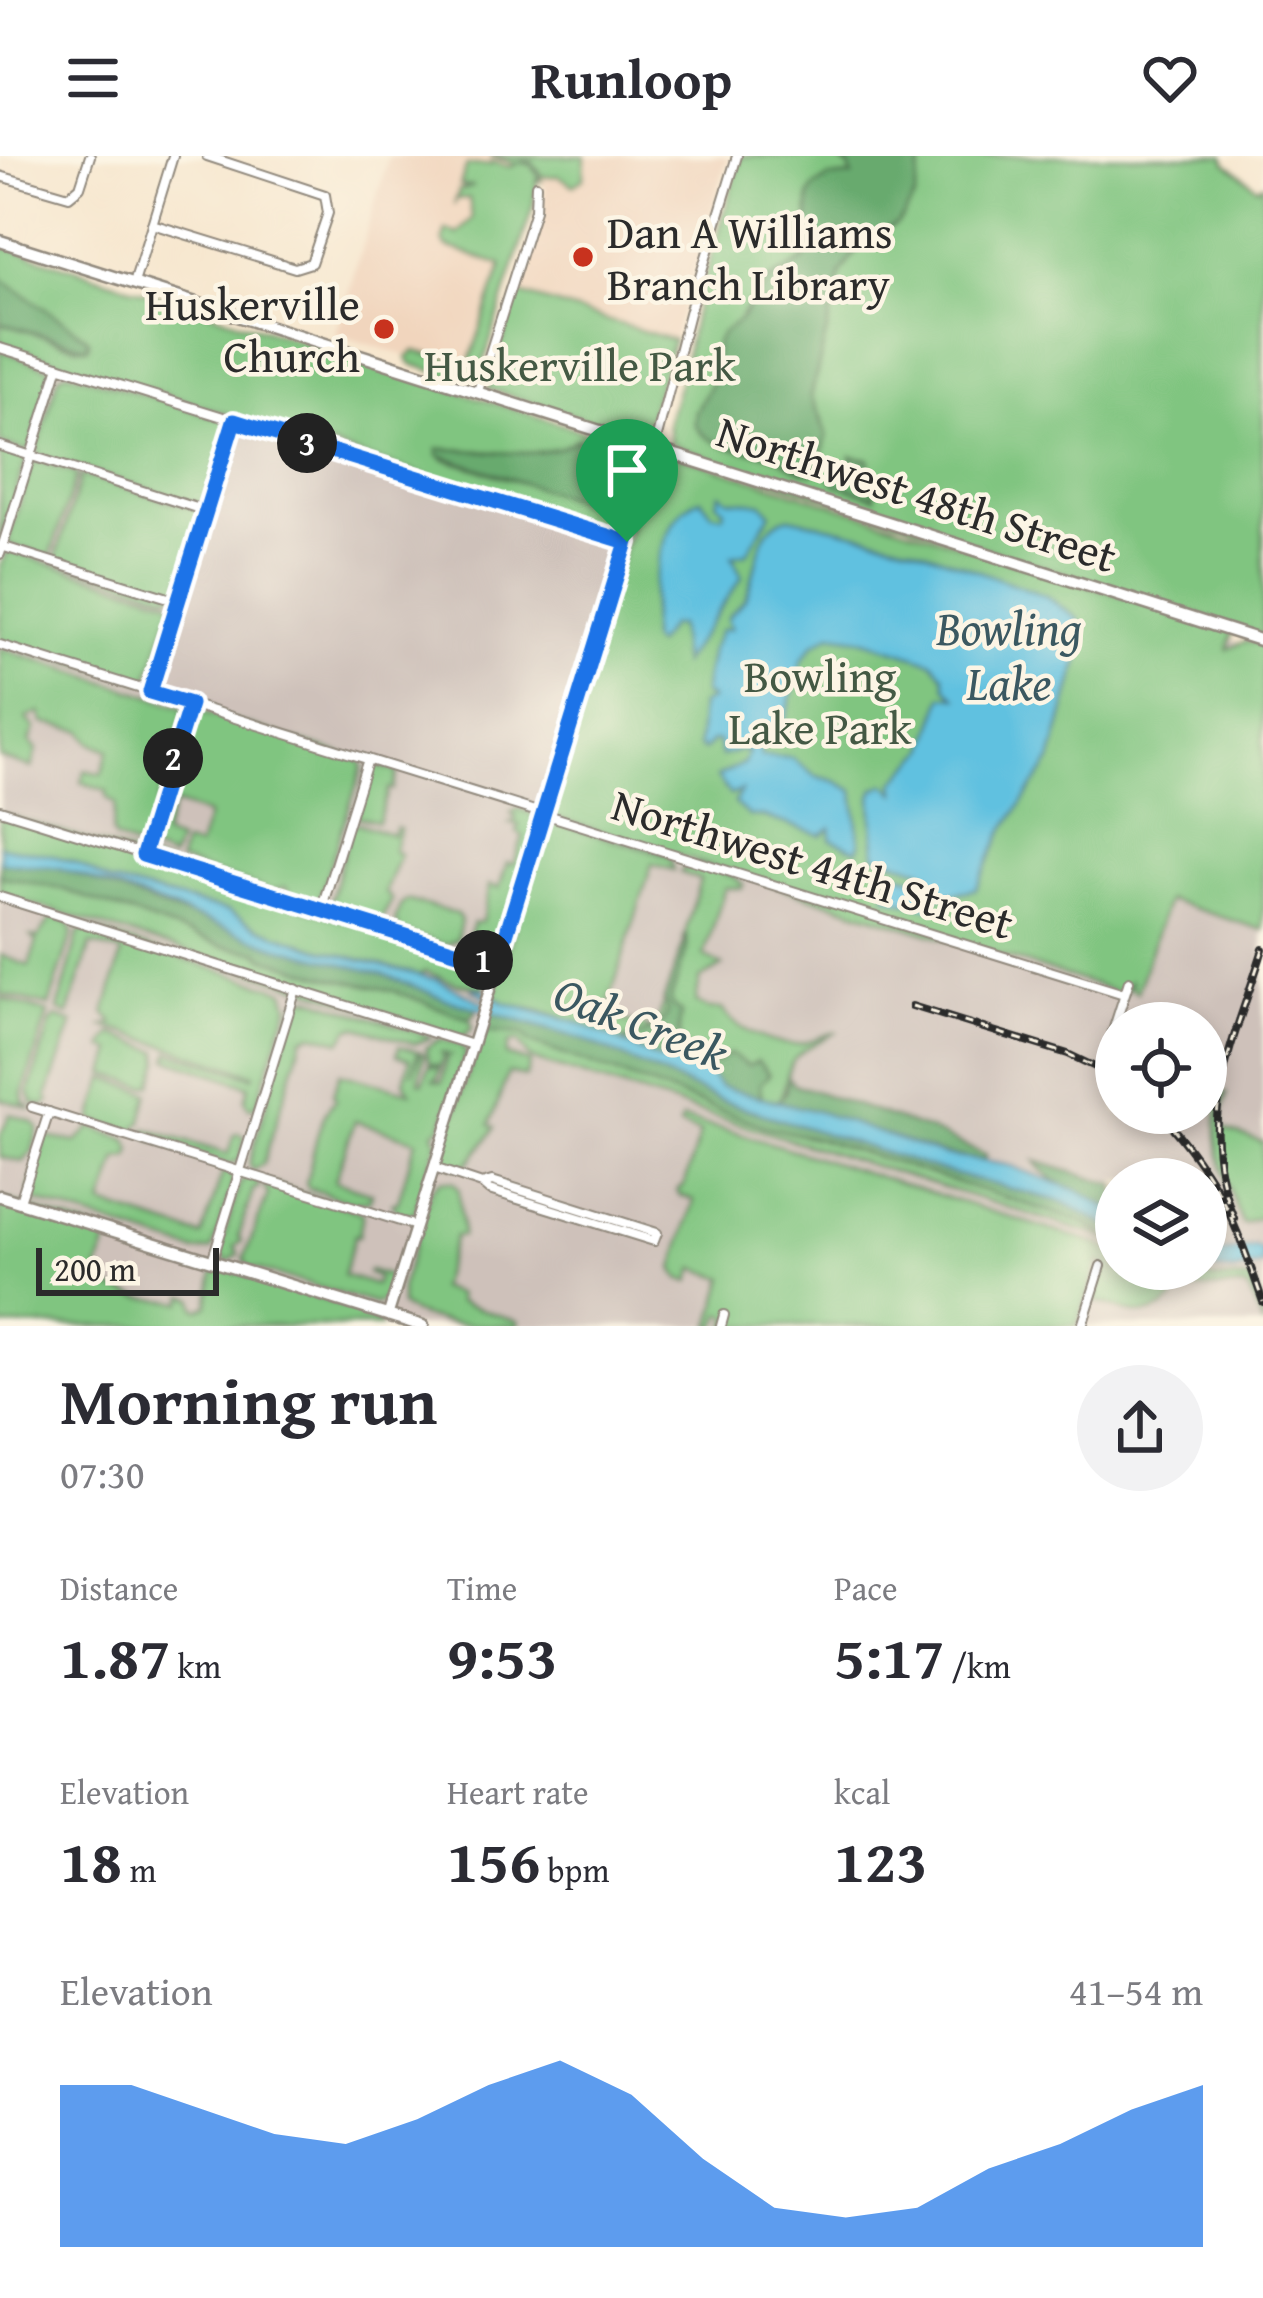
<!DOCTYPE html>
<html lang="en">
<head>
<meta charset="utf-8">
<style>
  :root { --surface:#fff; --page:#f2f2f3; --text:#2b2b33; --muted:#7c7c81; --accent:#1a73e8 }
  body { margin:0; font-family:"Gentium Book Plus",serif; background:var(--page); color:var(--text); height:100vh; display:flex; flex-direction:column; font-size:45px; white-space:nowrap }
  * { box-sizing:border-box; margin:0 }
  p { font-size:39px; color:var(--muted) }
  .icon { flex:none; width:66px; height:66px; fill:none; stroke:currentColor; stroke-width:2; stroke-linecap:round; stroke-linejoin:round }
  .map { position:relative; height:1170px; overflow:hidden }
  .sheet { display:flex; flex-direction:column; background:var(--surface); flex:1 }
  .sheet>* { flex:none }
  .buttons { position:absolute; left:1095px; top:846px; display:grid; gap:24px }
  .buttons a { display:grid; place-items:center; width:132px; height:132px; border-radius:50%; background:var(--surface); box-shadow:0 6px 18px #0003; font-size:60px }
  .scale { position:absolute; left:36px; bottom:30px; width:183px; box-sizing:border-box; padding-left:12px; border:6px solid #2b2b2b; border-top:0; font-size:33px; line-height:42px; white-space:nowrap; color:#2b2b2b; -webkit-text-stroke:9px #fcf5e5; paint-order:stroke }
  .pin { position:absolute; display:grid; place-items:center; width:102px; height:102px; color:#fff; margin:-123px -51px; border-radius:50% 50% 50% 0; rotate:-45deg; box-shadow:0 0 12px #0007 }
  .pin .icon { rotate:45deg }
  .km { position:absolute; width:60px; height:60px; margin:-30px; border-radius:50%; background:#222; color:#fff; font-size:33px; line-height:60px; text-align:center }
  .round { display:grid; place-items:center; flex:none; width:126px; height:126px; border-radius:63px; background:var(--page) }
  .summary { display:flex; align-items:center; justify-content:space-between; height:204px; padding:0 60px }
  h1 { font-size:66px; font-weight:600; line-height:90px }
  .figures { display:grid; grid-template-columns:repeat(3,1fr); gap:18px; height:204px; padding:12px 60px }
  .figures div { display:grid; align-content:center }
  .figures b { font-size:60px; font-weight:600 }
  .figures small { font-size:33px; font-weight:400 }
  .figures p { font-size:33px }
  .chart { height:336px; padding:24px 60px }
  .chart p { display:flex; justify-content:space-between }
  .chart svg { width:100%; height:216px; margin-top:12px; fill:var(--accent); opacity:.7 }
  header { display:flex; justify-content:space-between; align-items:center; height:156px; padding:0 60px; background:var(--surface); font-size:54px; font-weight:600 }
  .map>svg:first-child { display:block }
</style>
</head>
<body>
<header><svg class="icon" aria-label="menu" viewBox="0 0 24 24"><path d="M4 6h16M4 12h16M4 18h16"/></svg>Runloop<svg class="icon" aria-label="heart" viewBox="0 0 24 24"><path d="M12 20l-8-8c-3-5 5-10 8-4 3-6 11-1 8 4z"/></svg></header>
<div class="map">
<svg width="1263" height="1170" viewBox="0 0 1263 1170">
  <rect width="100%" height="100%" fill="#fcf5e5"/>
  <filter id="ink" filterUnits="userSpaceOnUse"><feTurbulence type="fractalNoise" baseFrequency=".00833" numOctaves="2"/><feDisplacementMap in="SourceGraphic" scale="24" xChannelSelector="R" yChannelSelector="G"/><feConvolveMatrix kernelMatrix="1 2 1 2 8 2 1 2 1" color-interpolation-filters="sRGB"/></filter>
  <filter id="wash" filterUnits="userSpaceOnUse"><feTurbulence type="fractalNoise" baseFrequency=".004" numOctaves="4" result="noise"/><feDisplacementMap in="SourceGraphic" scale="48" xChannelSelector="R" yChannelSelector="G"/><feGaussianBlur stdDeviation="2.7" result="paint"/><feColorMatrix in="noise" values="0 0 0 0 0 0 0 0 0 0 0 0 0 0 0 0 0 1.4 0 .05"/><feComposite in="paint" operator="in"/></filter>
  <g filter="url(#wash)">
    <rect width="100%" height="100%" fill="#f7e7cf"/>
    <path fill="#f1d5bd" d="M389,0H728L673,184L517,137L544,50L545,31L537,14L474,221L336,178Z"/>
    <path fill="#cec1ba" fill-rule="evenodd" d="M0,95L1263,494V1170H0ZM1116,867H1206V957H1116ZM1116,1023H1206V1113H1116Z"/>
    <g fill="#80c580" stroke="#567856" stroke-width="3" fill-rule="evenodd">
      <path d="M490,0H585L584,22L573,29L559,20L543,21L531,5L519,6L532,9L541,25L537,24L533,50L479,222L471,227L411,208L407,202L415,195L469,208L502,109L446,91L443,84L446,74L458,78L472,62L469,42L456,43L454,49L459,34L473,30L460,29L467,9H491V6L510,11L517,8Z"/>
      <path d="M741,0H834L853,15L852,21L842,22L808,54L811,83L804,104L756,138L713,202L714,222L696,256L695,269L702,278L729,292L774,300L804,317L823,265L811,240L841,117L865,82L896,69L903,61L915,41L922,0H1224L1226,7L1257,31L1263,28V480L755,319L670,287L668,264L683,213L692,165Z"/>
      <path d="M0,89L636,292L642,300L641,317L626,373L614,378L0,187V167L78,191H88L90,186L0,122ZM576,283L601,295L620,340L600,351L443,303L438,293C477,292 545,308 576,283Z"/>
      <path d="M517,137L673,184L643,280L488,233Z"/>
      <path d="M0,194L52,213L31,292L26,295L0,287Z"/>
      <path d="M67,215L225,264L229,270L206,346L196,348L40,300L37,293L59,220Z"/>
      <path d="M0,292L22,299L26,305L0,384Z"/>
      <path d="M654,292L1233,475L1228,493L1246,485L1263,488V774L1167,744L1137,836L1131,833V823L1124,838L544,658Z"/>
      <path d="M39,305L77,318L50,401L10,389L8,384L31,310Z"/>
      <path d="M81,319L199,354L201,361L178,436L168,439L55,404Z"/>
      <path d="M8,395L170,444L173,449L147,527L0,485V410Z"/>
      <path d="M0,492L182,550L184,556L147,686L136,692L115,683L112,676L116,648L106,641L107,635L81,626L85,614L101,618L109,594L91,587L83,575L43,567L40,556L27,562L35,573L30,586L37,594L32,612L0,602Z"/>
      <path d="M198,554L360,604L363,610L318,746L294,741L285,731L272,735L179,706L183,688L198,691L208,659L174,648L163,680L178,686L171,703L151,695L149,687L186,568Z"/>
      <path d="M376,609L398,616L393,634L389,633L378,666L358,661L356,656L368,615Z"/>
      <path d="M517,652L531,657L538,667L499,793L490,800L469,795L466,786L473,767L482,766L489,729L499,732L507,707L514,708L523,680L517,676L519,669L508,667L514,666L516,660L511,657Z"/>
      <path d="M0,657L484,808L490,818L484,831L457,828L425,815L420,819L316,792L259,772L228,755L110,726L76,707L52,699L0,690Z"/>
      <path d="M357,667L393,679L396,671L400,673L393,695L400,698L385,736L392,744L380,766L336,754L330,749L351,669Z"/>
      <path d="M559,668L665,699L671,703L674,714L652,708L605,859L655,874L664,843L668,850C666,875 645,876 624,884L628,891L552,858L505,847L494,839L541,682L548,671Z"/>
      <path d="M698,709L732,720L743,728L742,732H725L704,800L723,810L700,823L696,846L709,853H722C734,873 775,891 799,888C812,887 824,877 835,877C821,885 800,893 792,907C785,919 786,934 778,945L761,942C763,922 745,908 730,898L715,907L686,893L678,880L671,842L687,793V779L684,781L700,724L680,716L685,711Z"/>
      <path d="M0,720L62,733L222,790L259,796L320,819L395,835L464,861L471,865L472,873L462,881L0,738Z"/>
      <path d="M407,744L457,758L461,765L457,784L445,789L400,775L395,765L400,750Z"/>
      <path d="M52,761L67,765L73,775L49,850L0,838V799L29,810L37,785L32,781L38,782Z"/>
      <path d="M87,772L285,835L289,849L256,950L249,952L245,944L249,930L168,903L170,896L253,921L254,918L104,870L114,867L105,857L122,797L91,788L68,859L58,854L78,778Z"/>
      <path d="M309,841L432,881L415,888L358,871L350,872L341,885L313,878L303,881L263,1008L253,1014L249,1008L294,853L297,845Z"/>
      <path d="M0,842L48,857L23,937L24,947L33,953L0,943Z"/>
      <path d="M56,861L73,867L47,941L50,945L43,950L33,947L29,936L50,868Z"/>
      <path d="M500,874L524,878L529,886L766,971L819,983L1082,1066L1116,1088L1090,1077L530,903L518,885L509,887L506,899L530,907L526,921L508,917L490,969L495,971C493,977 470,1005 464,1011H453L445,1004L443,995L482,875Z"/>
      <path d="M112,878L159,895L160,905L152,929L144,930L106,918L113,895L103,892Z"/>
      <path d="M440,883L462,889L466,898L442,970L434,976L438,986L414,1058L400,1060L392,1047L398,1045L416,984L355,965L335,1025L372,1037L369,1045L351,1046L308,1032L306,1027C314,1000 316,962 336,943L333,938L340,917L410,936L404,925L410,903L397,899L399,890L418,895L412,918L421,896L424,899L419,926L423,927L429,909L440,913L437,923L432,924L442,926L447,900L450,899L440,896L444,899L441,910L429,907L426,892Z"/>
      <path d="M105,922L149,937L142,965L133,976L92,964Z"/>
      <path d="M1224,936L1227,937L1222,956L1224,973L1263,986V1060L1242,1068C1227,1028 1205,975 1224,936Z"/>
      <path d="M10,958L32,965L38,972L32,996L23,1006L0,1001V980Z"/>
      <path d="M682,963L741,978L1100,1089L1116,1097V1113H1140L1175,1142C1148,1170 1127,1154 1095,1145L1105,1109L1099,1106L1077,1170H726L730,1161L722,1158L717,1170H711L725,1122L695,1112L690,1126L679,1122L674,1112L694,1044L679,1039L677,1034L684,1029L700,977L680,970Z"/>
      <path d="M91,971L128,984L132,994L129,1002L118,1003L103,1049L202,1080L223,1015L231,1017L233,1027L212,1094L196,1096L33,1044L29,1034L45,981L77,986Z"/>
      <path d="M146,973L228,998L234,979L239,977L245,981L239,1005L228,1008L153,984L144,978Z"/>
      <path d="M248,1021L256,1023L259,1031L253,1034L239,1080L242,1085L235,1091L239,1098L227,1106L220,1095L240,1027Z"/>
      <path d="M441,1024L454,1026L459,1034C459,1047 464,1071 462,1080H455L439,1132L458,1139V1146L518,1165V1170C481,1170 429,1170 401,1150V1132L431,1034Z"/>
      <path d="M270,1027L363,1057L359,1080L355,1079L343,1119L375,1129L378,1121L368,1117L370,1114L395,1122L387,1143L375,1148L249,1111L244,1103L268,1038L264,1031Z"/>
      <path d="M0,1042L105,1077L107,1086L97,1119L103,1130L142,1142L183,1146L185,1139L194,1142L196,1152L200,1153L208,1149L214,1116L223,1112L364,1156L376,1162L380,1170H0Z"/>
      <path d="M1161,1113L1213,1123L1252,1124L1263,1156V1170L1249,1134L1244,1131L1185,1134L1181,1125Z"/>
    </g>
    <g fill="#68aa6e" stroke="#4a6a4c" stroke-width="3">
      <path d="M834,0H922L915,41L903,61L896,69L865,82L841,117L811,240L827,279L820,307L812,318C799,315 789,306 776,301C748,289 716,298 695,269L696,256L714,222L716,187L723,176L740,164L768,125L804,104L809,95V41L813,32L829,22L852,20L848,8Z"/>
      <path d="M0,122L88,182V191L0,167Z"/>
      <path d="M576,283L601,287C601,309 619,326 619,347L592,349L438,299V293C476,292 546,308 576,283Z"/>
      <path d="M851,300L869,303L875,341L835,328L831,321L854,315Z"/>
      <path d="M0,706L60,712L172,755L386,819L476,852L475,858L469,862L460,860L395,835L320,819L263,801L259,796L222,790L62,733L4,721L0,720Z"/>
      <path d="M687,778V793L671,842L672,850L681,857C679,871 676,881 686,893C714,895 697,896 715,907L730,898L748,910L758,905L769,919L760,928L761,942L721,931L700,911L657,903L628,891L624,884C643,878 676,873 664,843Z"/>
      <path d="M488,855L584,884L720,944L942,1015L1063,1046L1116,1075V1085L1082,1066L819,983L766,971L529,886L523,878L482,875Z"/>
      <path d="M788,921L794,928L929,974L985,999V1005L943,998L778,945L786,935Z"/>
      <path d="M1035,1005L1116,1029V1057C1093,1043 1046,1026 1035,1005Z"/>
    </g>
    <g fill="#61c1e0" stroke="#467686" stroke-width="3">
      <path d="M720,337L728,343L762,347L771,357L747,397L732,400L742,421L682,507L678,470L670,469L655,489L650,484C650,444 657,357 701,343L712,357L723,359L725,353L717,346Z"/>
      <path d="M790,361L912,390L1046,440L1079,464L1082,493L1051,605L1004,674L976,733L936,741L933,753L886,740L895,716L923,726L930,720L921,713L875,699L872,640L875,633L886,628L896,637L895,626L926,594L943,540L956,541L946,531L944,519L933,506L859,482L831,478L814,488L802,504L782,575L778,582L759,590L761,600L792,602L816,620L835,625L854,635L860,688L857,694L831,683V672L821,679L765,661L749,660L734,647L741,635L730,639L717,621L744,607L748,596L741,594L721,600L719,586L712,585L704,594L698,590L701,549L711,543L703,537L711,494L721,474L731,473L727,463C732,455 742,449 746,441C759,415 754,367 790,361Z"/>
      <path d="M0,690L52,699L76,707L110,726L228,755L259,772L316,792L438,824L492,851V844L471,833H482L505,847L582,868L657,903L700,910L721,931L819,956L943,999L1007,1009L1077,1034L1116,1056V1075L1063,1046L942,1015L720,944L584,884L445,843L386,819L277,791L60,712L0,706Z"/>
      <path d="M1254,1091L1263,1094V1109L1234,1116L1191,1113H1206V1100Z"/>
    </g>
  </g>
  <g filter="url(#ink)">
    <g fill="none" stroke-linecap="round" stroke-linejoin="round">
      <g stroke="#91897d" stroke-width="12">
        <g id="minor">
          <path d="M0,20L69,40L80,31L90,0"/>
          <path d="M152,68L295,112L311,107L328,57L325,39L207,0"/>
          <path d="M134,127L173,0"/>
          <path d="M0,192L627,386"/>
          <path d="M478,235L535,54L536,29"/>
          <path d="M0,290L206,355"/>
          <path d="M654,292L689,157L737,0"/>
          <path d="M1,390L178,445"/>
          <path d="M0,398L59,210"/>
          <path d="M0,489L1124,838"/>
          <path d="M150,536L234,264"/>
          <path d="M0,654L497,808"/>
          <path d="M143,699L189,548"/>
          <path d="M0,741L472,889"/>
          <path d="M321,754L368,603"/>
          <path d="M1116,892L1112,878L1129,825"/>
          <path d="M32,951L416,1070"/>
          <path d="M434,1012L482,1028L489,1034L654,1085L657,1077L492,1025L482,1028"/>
          <path d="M20,1045L49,956"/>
          <path d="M212,1105L296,833"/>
          <path d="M721,1170L724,1159"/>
          <path d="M1082,1170L1101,1110"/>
        </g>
      </g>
      <g stroke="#91897d" stroke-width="14">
        <path id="tertiary" d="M388,1159L601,477L654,292"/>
      </g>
      <g stroke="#91897d" stroke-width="15">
        <g id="secondary">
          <path d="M0,85L1263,485"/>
          <path d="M0,1040L423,1170"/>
        </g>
      </g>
      <use href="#minor" stroke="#fff" stroke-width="8"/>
      <use href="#tertiary" stroke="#fff" stroke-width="9"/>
      <use href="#secondary" stroke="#fff" stroke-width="10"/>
      <g stroke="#2b2b2b" stroke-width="8">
        <g id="rail">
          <path d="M912,850L1068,898L1116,921"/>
          <path d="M1160,957C1220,1025 1234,1062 1263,1146"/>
          <path d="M1234,1062C1193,961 1233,890 1263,793"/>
        </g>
      </g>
      <use href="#rail" stroke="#fcf5e5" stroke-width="3" stroke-dasharray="9" stroke-linecap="butt"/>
    </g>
  </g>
  <g fill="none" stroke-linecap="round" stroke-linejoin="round" filter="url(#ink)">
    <g stroke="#fff" stroke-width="24">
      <path id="route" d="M234,265L627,386L497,808L143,699L190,548L150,536Z"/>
    </g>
    <use href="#route" stroke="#1a73e8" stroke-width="15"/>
  </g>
  <g fill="#c8321e" stroke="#fcf5e5" stroke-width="4.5">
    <circle cx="583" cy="101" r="12"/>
    <circle cx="384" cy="173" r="12"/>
  </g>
  <g text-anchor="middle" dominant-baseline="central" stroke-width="9" stroke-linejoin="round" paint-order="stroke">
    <g font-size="45" fill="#2b2b2b" stroke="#fcf5e5" text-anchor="start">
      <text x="607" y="75">Dan A Williams<tspan x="607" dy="52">Branch Library</tspan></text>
      <text x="360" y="147" text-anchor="end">Huskerville<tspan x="360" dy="52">Church</tspan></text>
    </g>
    <g font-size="45" fill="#445944" stroke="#fcf5e5">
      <text x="580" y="208">Huskerville Park</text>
      <text x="820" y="519">Bowling<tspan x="820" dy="52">Lake Park</tspan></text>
    </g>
    <g font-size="45" fill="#2b2b2b" stroke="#fcf5e5">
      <text transform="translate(917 337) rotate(18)">Northwest 48th Street</text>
      <text transform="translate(813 707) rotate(17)">Northwest 44th Street</text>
    </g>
    <g font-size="48" font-style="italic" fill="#3b5861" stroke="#fcf5e5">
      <text x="1009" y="471">Bowling<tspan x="1009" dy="55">Lake</tspan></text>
      <text transform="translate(641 866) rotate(21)">Oak Creek</text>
    </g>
  </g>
</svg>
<div class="buttons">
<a><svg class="icon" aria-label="locate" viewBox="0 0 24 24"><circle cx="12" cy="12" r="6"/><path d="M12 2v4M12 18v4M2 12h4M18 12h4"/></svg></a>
<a><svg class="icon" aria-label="layers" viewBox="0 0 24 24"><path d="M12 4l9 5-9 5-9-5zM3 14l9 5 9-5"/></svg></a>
</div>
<div class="scale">200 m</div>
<div class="pin" style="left:627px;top:386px;background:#1e9e55"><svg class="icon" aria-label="arrive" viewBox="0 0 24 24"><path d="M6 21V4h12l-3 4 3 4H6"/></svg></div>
<b class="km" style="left:483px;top:804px">1</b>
<b class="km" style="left:173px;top:602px">2</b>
<b class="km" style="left:307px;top:287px">3</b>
</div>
<section class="sheet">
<div class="summary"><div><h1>Morning run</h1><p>07:30</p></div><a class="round"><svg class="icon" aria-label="share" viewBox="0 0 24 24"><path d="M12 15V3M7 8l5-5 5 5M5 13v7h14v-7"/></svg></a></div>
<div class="figures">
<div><p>Distance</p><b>1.87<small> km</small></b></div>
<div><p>Time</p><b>9:53</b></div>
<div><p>Pace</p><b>5:17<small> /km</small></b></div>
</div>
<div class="figures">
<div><p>Elevation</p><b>18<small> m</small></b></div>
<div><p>Heart rate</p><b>156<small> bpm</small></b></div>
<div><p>kcal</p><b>123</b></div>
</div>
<div class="chart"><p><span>Elevation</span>41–54 m</p>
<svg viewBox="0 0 160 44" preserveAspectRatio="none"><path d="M0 44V11L10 11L20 16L30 21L40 23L50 18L60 11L70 6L80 13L90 26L100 36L110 38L120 36L130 28L140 23L150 16L160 11V44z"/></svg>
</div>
</section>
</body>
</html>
